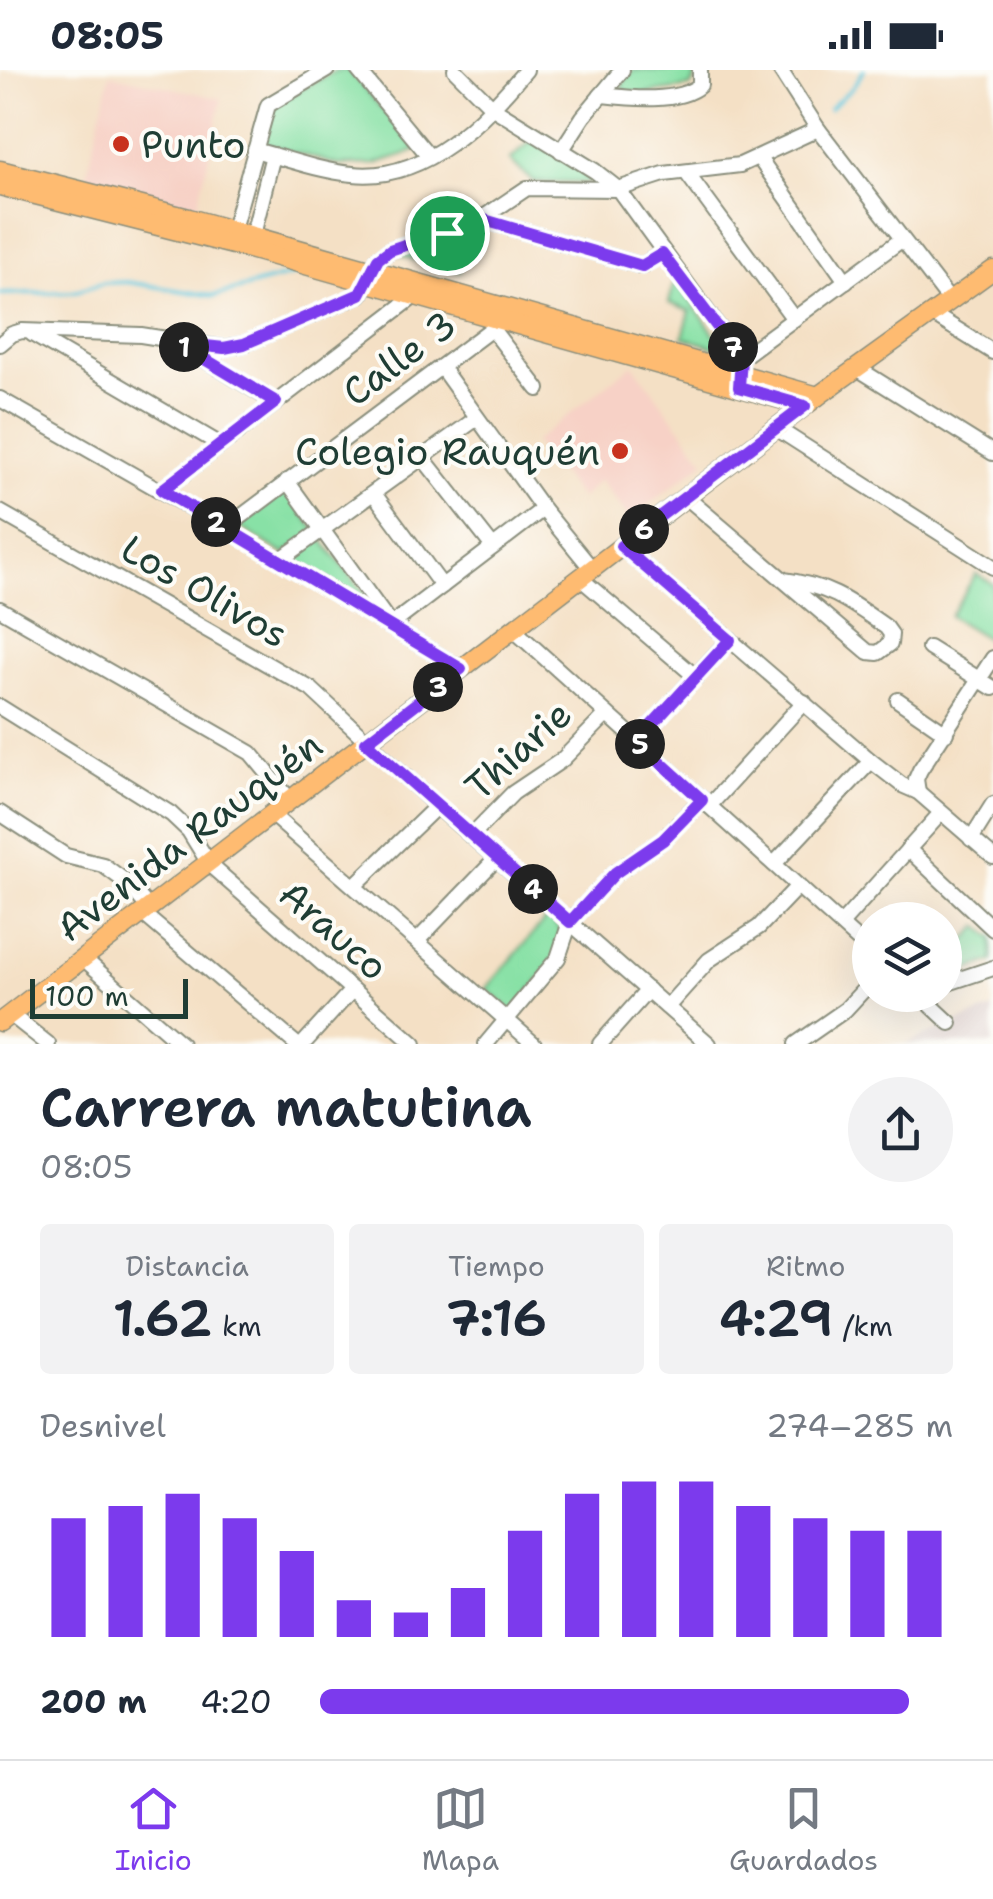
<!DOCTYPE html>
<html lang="es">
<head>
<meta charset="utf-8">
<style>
  :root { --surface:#fff; --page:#f2f2f3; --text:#1f2937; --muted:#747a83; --line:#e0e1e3; --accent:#7c3aed }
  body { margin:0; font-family:"Shantell Sans",sans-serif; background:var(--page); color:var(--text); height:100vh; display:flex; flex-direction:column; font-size:38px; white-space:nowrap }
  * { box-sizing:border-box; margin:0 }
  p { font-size:32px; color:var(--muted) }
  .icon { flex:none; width:55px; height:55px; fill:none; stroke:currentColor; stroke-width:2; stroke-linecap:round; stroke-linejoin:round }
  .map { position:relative; height:974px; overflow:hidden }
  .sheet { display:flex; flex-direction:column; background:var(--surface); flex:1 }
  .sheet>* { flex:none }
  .buttons { position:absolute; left:852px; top:832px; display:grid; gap:20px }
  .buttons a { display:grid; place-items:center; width:110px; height:110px; border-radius:50%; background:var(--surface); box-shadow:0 10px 40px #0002; font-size:50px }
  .scale { position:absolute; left:30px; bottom:25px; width:158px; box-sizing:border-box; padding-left:10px; border:5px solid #1f3d34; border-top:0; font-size:28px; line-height:35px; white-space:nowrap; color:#1f3d34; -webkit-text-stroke:8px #fdfcf7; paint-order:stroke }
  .pin { position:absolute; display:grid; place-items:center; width:85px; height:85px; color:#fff; margin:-42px; border:5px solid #fff; border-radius:50%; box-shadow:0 2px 10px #0007 }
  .km { position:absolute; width:50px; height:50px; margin:-25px; border-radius:50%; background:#222; color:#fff; font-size:28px; line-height:50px; text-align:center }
  .round { display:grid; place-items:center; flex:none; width:105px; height:105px; border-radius:52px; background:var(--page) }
  .summary { display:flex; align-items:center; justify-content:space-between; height:170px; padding:0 40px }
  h1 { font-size:55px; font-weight:600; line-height:75px }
  .metrics { display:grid; grid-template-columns:repeat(3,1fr); gap:15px; height:170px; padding:10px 40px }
  .metrics div { display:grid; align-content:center; border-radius:10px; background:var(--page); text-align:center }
  .metrics b { font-size:50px; font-weight:600 }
  .metrics small { font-size:28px; font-weight:400 }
  .metrics p { font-size:28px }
  .chart { height:280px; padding:20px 40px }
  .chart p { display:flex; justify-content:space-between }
  .chart svg { width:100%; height:180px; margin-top:10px; stroke:var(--accent); stroke-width:6 }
  ul { padding:0 40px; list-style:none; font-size:32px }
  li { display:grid; grid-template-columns:160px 120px 1fr; align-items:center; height:75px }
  li i { height:25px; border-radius:12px; background:var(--accent) }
  .status { display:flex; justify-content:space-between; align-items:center; height:70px; padding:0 50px; background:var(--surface); direction:ltr }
  .status svg { height:28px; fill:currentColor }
  .dock { display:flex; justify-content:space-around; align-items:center; height:140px; border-top:2px solid var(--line); background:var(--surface); font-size:28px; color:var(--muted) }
  .dock a { display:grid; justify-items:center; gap:5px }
  .dock .on { color:var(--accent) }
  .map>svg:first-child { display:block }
</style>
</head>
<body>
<div class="status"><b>08:05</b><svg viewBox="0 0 49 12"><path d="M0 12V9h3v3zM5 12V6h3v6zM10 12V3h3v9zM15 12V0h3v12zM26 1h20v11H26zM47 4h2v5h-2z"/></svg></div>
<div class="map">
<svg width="993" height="974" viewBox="0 0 993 974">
  <rect width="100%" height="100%" fill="#fdfcf7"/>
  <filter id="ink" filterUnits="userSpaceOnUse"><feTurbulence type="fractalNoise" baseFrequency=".01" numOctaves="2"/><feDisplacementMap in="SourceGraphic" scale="20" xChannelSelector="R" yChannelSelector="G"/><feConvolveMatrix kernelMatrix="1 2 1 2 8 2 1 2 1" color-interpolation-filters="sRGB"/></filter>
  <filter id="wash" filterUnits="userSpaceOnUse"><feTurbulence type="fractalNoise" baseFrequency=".0048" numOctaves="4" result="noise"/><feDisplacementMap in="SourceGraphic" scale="40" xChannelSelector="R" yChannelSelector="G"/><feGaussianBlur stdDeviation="2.25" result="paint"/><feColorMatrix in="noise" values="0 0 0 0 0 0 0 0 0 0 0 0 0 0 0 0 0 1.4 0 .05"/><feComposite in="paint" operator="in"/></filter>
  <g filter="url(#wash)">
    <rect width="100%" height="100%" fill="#f4e0c5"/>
    <g fill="#f7d1c6">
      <path d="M110,4L222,29L196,143L84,116Z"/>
      <path d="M633,294L705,391L630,449L599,410L581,429L534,372Z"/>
    </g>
    <path fill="#d2bfbf" d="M993,939V974H904L978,944Z"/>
    <g fill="#88e1a6" stroke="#548f6d" stroke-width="2.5">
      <path d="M337,0H348L418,80L375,94L338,95L258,72L268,37Z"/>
      <path d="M633,0H691L696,8L690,17L628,26L621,15Z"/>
      <path d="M533,69L591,105L588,113L533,112L510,90Z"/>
      <path d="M472,159L460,202L398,185Z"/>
      <path d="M675,210L728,282L683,267L690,241L669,233Z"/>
      <path d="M286,420L317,462L284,484L238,456Z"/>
      <path d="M320,467L378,541L289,488Z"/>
      <path d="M976,504L993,514V563L989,570L950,546Z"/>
      <path d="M549,845L564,866L560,883L514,943L486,919Z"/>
      <path d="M979,856L993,868V891L945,908V893Z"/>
    </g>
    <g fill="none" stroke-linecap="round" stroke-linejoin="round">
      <g stroke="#60c7dd" stroke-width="4">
        <path d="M829,39L853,17L864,0"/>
        <path d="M0,224L73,222L102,213L127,212L214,226L298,203"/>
      </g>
    </g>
  </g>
  <g filter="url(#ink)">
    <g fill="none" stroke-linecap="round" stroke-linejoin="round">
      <g stroke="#8a8e7c" stroke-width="18">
        <g id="minor">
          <path d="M358,0L429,86"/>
          <path d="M455,0L493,38L595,101L618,119L741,288L740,311"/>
          <path d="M780,0L818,59L950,231"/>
          <path d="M601,25C628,28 679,34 700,15V0"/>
          <path d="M255,80C287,89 320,101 353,104C426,112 483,50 526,0"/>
          <path d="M561,81L583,47L622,0"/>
          <path d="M759,88L846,211"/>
          <path d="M686,102L794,249"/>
          <path d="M481,149L642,196L662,183"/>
          <path d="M230,170L268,35L327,0"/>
          <path d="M251,173L273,85"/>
          <path d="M932,244L993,282"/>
          <path d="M492,259L538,319"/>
          <path d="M32,264L221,375"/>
          <path d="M0,274L12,264L22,261L141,265L223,278L244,274L361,224L378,189L390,180L481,149L527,118L618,119L664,104L740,95L818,59"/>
          <path d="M183,276L276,333"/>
          <path d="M741,288L901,170"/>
          <path d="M441,297L543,439L592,499"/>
          <path d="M857,298L993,383"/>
          <path d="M0,329L226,458L461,599"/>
          <path d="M776,358L993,497"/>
          <path d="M423,388L493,477"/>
          <path d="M287,411L391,555L543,439"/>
          <path d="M162,420L416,225"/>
          <path d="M375,425L442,516"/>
          <path d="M686,427L868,582L878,583L890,574L891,564L886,557C849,531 830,516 784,510"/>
          <path d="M0,442L311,619L437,736L709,974"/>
          <path d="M226,458L506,248"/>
          <path d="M621,476L871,691L902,715L918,722L993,787"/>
          <path d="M280,490L477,348"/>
          <path d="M580,508L696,607"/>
          <path d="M0,539L251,683L290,730"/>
          <path d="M513,559L870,881"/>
          <path d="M929,578L993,618"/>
          <path d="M898,630L946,663"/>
          <path d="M0,637L171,744L189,761L210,795L414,974"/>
          <path d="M637,671L730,569"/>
          <path d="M918,722L916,709L920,700L993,588"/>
          <path d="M709,736L804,632"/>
          <path d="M0,743L66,786L103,795L126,812L149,838"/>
          <path d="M271,744L534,974"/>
          <path d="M471,766L513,723L562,690L607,644"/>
          <path d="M971,769L993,734"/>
          <path d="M908,779L993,859"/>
          <path d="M774,794L871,691"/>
          <path d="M354,816L437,736"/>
          <path d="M142,843L296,974"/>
          <path d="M841,854L940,744"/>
          <path d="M417,871L497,788"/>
          <path d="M83,888L181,974"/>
          <path d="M945,914L993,898"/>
          <path d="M920,925L950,953"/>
          <path d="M667,937L709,890L759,857L798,816"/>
          <path d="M10,944L48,974"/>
          <path d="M303,974L352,920"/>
          <path d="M486,974L558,888L570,852L615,803L663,770L702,729"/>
          <path d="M600,974L648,920"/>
          <path d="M796,974L845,940L870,913"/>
        </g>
      </g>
      <g stroke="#8a8e7c" stroke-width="21">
        <g id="major">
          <path d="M0,100L189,148L818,326"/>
          <path d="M0,116L249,179L805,336"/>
          <path d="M0,952L818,326L993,200"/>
        </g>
      </g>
      <use href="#minor" stroke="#fff" stroke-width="14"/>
      <use href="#major" stroke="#febb71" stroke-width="18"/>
    </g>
  </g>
  <g fill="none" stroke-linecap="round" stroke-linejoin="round" filter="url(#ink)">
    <g stroke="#fff" stroke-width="20">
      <path id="route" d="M481,149L642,196L662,184L741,288L739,317L805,336L621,476L730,570L637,671L702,730L663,770L615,803L570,852L366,672L461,599L162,420L276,332L178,273L224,278L244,274L360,224L378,189L390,180Z"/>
    </g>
    <use href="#route" stroke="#7c3aed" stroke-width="12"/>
  </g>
  <g fill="#c8321e" stroke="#fdfcf7" stroke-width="4">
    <circle cx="121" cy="74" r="10"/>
    <circle cx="620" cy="381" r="10"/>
  </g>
  <g text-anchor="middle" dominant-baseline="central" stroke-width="8" stroke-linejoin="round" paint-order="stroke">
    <g font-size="38" fill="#1f3d34" stroke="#fdfcf7" text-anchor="start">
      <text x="141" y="74">Punto</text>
      <text x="600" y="381" text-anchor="end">Colegio Rauquén</text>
    </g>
    <g font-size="38" fill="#1f3d34" stroke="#fdfcf7">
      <text transform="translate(399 288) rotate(-37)">Calle 3</text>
      <text transform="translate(205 521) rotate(30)">Los Olivos</text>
      <text transform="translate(518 680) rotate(-42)">Thiarie</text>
      <text transform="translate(189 766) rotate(-37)">Avenida Rauquén</text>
      <text transform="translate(334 860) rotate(41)">Arauco</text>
    </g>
  </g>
</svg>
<div class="buttons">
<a><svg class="icon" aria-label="layers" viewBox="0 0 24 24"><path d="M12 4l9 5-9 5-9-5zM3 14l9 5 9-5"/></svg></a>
</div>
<div class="scale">100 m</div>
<div class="pin" style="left:447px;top:163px;background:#1e9e55"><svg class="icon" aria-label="arrive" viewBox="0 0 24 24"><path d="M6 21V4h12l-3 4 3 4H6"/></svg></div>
<b class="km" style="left:184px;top:277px">1</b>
<b class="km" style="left:216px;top:452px">2</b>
<b class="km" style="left:438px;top:617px">3</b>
<b class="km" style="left:533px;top:819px">4</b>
<b class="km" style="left:640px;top:674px">5</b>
<b class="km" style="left:644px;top:459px">6</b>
<b class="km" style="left:733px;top:277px">7</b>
</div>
<section class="sheet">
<div class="summary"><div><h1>Carrera matutina</h1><p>08:05</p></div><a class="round"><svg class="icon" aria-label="share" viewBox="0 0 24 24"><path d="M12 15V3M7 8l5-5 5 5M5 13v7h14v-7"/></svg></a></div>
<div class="metrics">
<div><p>Distancia</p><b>1.62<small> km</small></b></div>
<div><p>Tiempo</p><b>7:16</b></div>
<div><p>Ritmo</p><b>4:29<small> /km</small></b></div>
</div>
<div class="chart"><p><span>Desnivel</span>274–285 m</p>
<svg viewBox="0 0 160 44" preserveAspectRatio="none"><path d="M5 44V15M15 44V12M25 44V9M35 44V15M45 44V23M55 44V35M65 44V38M75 44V32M85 44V18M95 44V9M105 44V6M115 44V6M125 44V12M135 44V15M145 44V18M155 44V18"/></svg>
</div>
<ul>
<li><b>200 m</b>4:20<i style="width:93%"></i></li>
</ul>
</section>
<nav class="dock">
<a class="on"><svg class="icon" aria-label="home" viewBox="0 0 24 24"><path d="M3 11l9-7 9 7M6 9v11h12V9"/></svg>Inicio</a>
<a><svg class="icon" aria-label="map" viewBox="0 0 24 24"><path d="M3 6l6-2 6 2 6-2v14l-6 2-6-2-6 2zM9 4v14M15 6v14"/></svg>Mapa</a>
<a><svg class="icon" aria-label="saved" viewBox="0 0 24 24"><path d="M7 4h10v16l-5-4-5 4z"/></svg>Guardados</a>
</nav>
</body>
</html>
